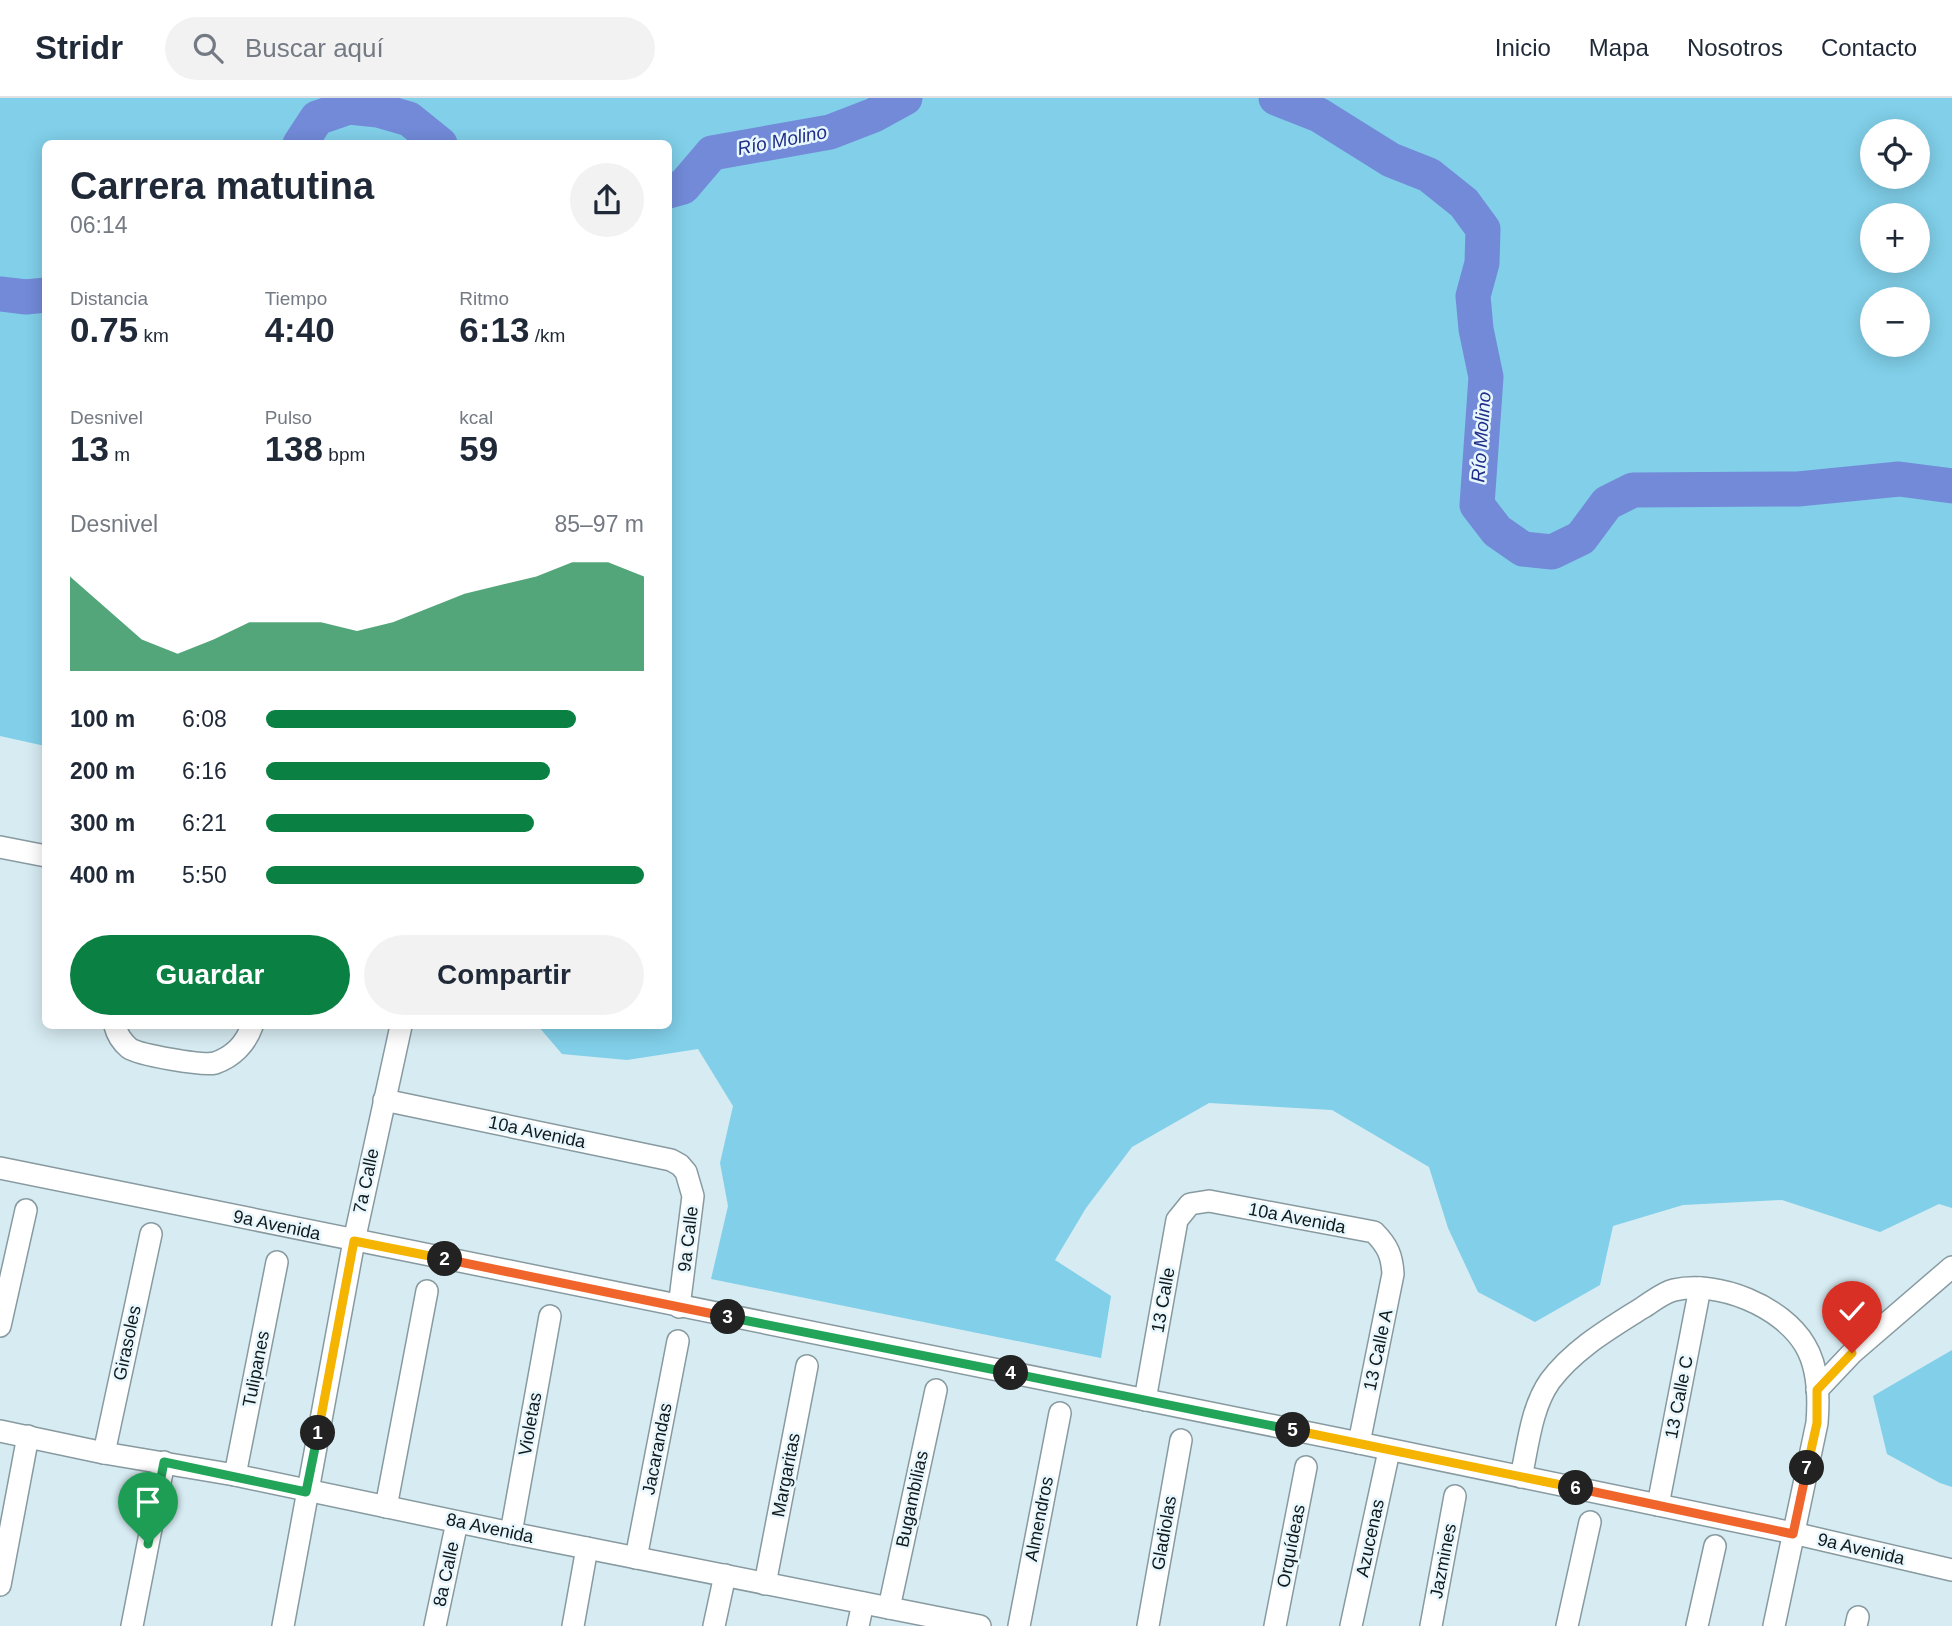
<!DOCTYPE html>
<html lang="es">
<head>
<meta charset="utf-8">
<style>
  :root { --surface:#fff; --page:#f2f2f3; --text:#1f2937; --muted:#747a83; --line:#e0e1e3; --accent:#0b8043 }
  body { margin:0; font-family:Arial,sans-serif; background:var(--page); color:var(--text); height:100vh; display:flex; flex-direction:column; font-size:26px; white-space:nowrap }
  * { box-sizing:border-box; margin:0 }
  p { font-size:23px; color:var(--muted) }
  .icon { flex:none; width:38px; height:38px; fill:none; stroke:currentColor; stroke-width:2; stroke-linecap:round; stroke-linejoin:round }
  .map { position:relative; flex:1; overflow:hidden }
  .panel { position:absolute; left:42px; top:42px; width:630px; height:889px; display:flex; flex-direction:column; background:var(--surface); border-radius:10px; box-shadow:0 4px 18px #0003 }
  .panel>* { flex:none }
  .fabs { position:absolute; left:1860px; top:21px; display:grid; gap:14px }
  .fabs a { display:grid; place-items:center; width:70px; height:70px; border-radius:50%; background:var(--surface); box-shadow:0 4px 18px #0003; font-size:35px }
  .pin { position:absolute; display:grid; place-items:center; width:60px; height:60px; color:#fff; margin:-72px -30px; border-radius:50% 50% 50% 0; rotate:-45deg; box-shadow:0 0 7px #0007 }
  .pin .icon { rotate:45deg }
  .km { position:absolute; width:35px; height:35px; margin:-18px; border-radius:50%; background:#222; color:#fff; font-size:19px; line-height:35px; text-align:center }
  .round { display:grid; place-items:center; flex:none; width:74px; height:74px; border-radius:37px; background:var(--page) }
  .head { display:flex; align-items:center; justify-content:space-between; height:119px; padding:0 28px }
  h1 { font-size:38px; font-weight:600; line-height:52px }
  .stats { display:grid; grid-template-columns:repeat(3,1fr); gap:10px; height:119px; padding:7px 28px }
  .stats div { display:grid; align-content:center }
  .stats b { font-size:35px; font-weight:600 }
  .stats small { font-size:19px; font-weight:400 }
  .stats p { font-size:19px }
  .chart { height:196px; padding:14px 28px }
  .chart p { display:flex; justify-content:space-between }
  .chart svg { width:100%; height:126px; margin-top:7px; fill:var(--accent); opacity:.7 }
  .action { display:flex; gap:14px; margin-top:auto; padding:14px 28px }
  .action a { flex:1; height:80px; border-radius:42px; background:var(--accent); color:#fff; font-size:28px; font-weight:600; line-height:80px; text-align:center }
  .action a+a { background:var(--page); color:var(--text) }
  ul { padding:0 28px; list-style:none; font-size:23px }
  li { display:grid; grid-template-columns:112px 84px 1fr; align-items:center; height:52px }
  li i { height:18px; border-radius:9px; background:var(--accent) }
  header { display:flex; align-items:center; gap:42px; box-sizing:border-box; height:98px; padding:0 35px; background:var(--surface); border-bottom:2px solid var(--line) }
  header strong { font-size:33px }
  nav { display:flex; gap:38px; margin-inline-start:auto; font-size:24px }
  .search { width:490px; height:63px; background:var(--page); display:flex; align-items:center; gap:18px; box-sizing:border-box; padding:0 24px; border-radius:38px; color:var(--muted); font-size:26px }
  .map>svg:first-child { display:block }
</style>
</head>
<body>
<header>
<strong>Stridr</strong>
<div class="search"><svg class="icon" aria-label="search" viewBox="0 0 24 24"><circle cx="10" cy="10" r="6"/><path d="M15 15l6 6"/></svg>Buscar aquí</div>
<nav><a>Inicio</a><a>Mapa</a><a>Nosotros</a><a>Contacto</a></nav>
</header>
<div class="map">
<svg width="1952" height="1528" viewBox="0 0 1952 1528">
  <rect width="100%" height="100%" fill="#d6ebf2"/>
  <g fill="#81cfe9" fill-rule="evenodd">
    <path d="M0,0H1952V1110L1939,1106L1880,1134L1782,1102L1683,1107L1613,1128L1600,1187L1535,1224L1478,1194L1448,1130L1429,1069L1332,1012L1209,1005L1132,1049L1086,1110L1055,1162L1111,1198L1101,1260L711,1181L728,1108L720,1065L733,1008L698,951L627,962L562,956L538,928H668V46H46L45,648L0,638ZM1872,33H1918V79H1872ZM1872,117H1918V163H1872ZM1872,201H1918V247H1872Z"/>
    <path d="M1952,1252V1389L1940,1385L1887,1356L1873,1298Z"/>
  </g>
  <g fill="none" stroke-linecap="round" stroke-linejoin="round">
    <g stroke="#728ad8" stroke-width="35">
      <path d="M1276,0L1319,17L1391,62L1429,77L1464,105L1483,131L1482,165L1473,198L1476,231L1486,279L1477,407L1497,433L1523,451L1552,454L1581,440L1607,405L1633,392L1798,391L1899,381L1952,388"/>
      <path d="M300,46L317,20L349,9L378,12L409,21L440,46"/>
      <path d="M668,93L683,89L712,55L830,34L874,17L905,0"/>
      <path d="M0,196L26,199L46,197"/>
    </g>
    <g stroke="#879aa0" stroke-width="24">
      <g id="minor">
        <path d="M0,749L46,758"/>
        <path d="M115,928C117,936 122,944 129,950C139,957 203,968 215,965C233,959 246,945 252,928"/>
        <path d="M384,1002L671,1062L680,1067L686,1074L693,1098L679,1209"/>
        <path d="M0,1070L1359,1345L1793,1435L1952,1472"/>
        <path d="M0,1228L26,1112"/>
        <path d="M1817,1292L1852,1255L1952,1169"/>
        <path d="M1145,1302L1177,1122L1190,1106L1209,1103L1374,1134C1388,1148 1392,1158 1393,1176L1359,1345"/>
        <path d="M0,1333L104,1355L235,1377L511,1435L980,1528"/>
        <path d="M104,1355L151,1136"/>
        <path d="M235,1377L277,1164"/>
        <path d="M1521,1379C1528,1348 1531,1310 1550,1283C1574,1251 1609,1231 1642,1210C1652,1204 1662,1195 1674,1192C1718,1182 1782,1208 1805,1247C1819,1270 1819,1300 1817,1325L1774,1528"/>
        <path d="M1658,1407L1700,1190"/>
        <path d="M386,1409L427,1193"/>
        <path d="M511,1435L550,1218"/>
        <path d="M636,1460L678,1243"/>
        <path d="M765,1486L807,1268"/>
        <path d="M0,1487L28,1338"/>
        <path d="M889,1510L936,1292"/>
        <path d="M132,1528L164,1364"/>
        <path d="M283,1528L354,1143L401,928"/>
        <path d="M435,1528L457,1424"/>
        <path d="M573,1528L587,1450"/>
        <path d="M714,1528L725,1477"/>
        <path d="M858,1528L863,1505"/>
        <path d="M1019,1528L1060,1315"/>
        <path d="M1148,1528L1181,1342"/>
        <path d="M1275,1528L1306,1369"/>
        <path d="M1351,1528L1389,1353"/>
        <path d="M1431,1528L1455,1398"/>
        <path d="M1567,1528L1590,1424"/>
        <path d="M1697,1528L1715,1448"/>
        <path d="M1856,1528L1858,1519"/>
      </g>
    </g>
    <use href="#minor" stroke="#fff" stroke-width="21"/>
  </g>
  <g fill="none" stroke-linecap="round" stroke-linejoin="round">
    <g stroke="#fff" stroke-width="14">
      <path id="split-1" d="M148,1446L164,1364L306,1394L318,1335"/>
    </g>
    <g stroke="#fff" stroke-width="14">
      <path id="split-2" d="M318,1335L354,1143L445,1161"/>
    </g>
    <g stroke="#fff" stroke-width="14">
      <path id="split-3" d="M445,1161L728,1219"/>
    </g>
    <g stroke="#fff" stroke-width="14">
      <path id="split-4" d="M728,1219L1011,1275"/>
    </g>
    <g stroke="#fff" stroke-width="14">
      <path id="split-5" d="M1011,1275L1293,1332"/>
    </g>
    <g stroke="#fff" stroke-width="14">
      <path id="split-6" d="M1293,1332L1576,1390"/>
    </g>
    <g stroke="#fff" stroke-width="14">
      <path id="split-7" d="M1576,1390L1793,1436L1807,1370"/>
    </g>
    <g stroke="#fff" stroke-width="14">
      <path id="split-8" d="M1807,1370L1817,1325V1292L1852,1255"/>
    </g>
    <use href="#split-1" stroke="#22a559" stroke-width="9"/>
    <use href="#split-2" stroke="#f5b400" stroke-width="9"/>
    <use href="#split-3" stroke="#f0652b" stroke-width="9"/>
    <use href="#split-4" stroke="#22a559" stroke-width="9"/>
    <use href="#split-5" stroke="#22a559" stroke-width="9"/>
    <use href="#split-6" stroke="#f5b400" stroke-width="9"/>
    <use href="#split-7" stroke="#f0652b" stroke-width="9"/>
    <use href="#split-8" stroke="#f5b400" stroke-width="9"/>
  </g>
  <g text-anchor="middle" dominant-baseline="central" stroke-width="5" stroke-linejoin="round" paint-order="stroke">
    <g font-size="18" fill="#11191b" stroke="#e7f7fd">
      <text transform="translate(537 1034) rotate(12)">10a Avenida</text>
      <text transform="translate(366 1083) rotate(-78)">7a Calle</text>
      <text transform="translate(1297 1120) rotate(11)">10a Avenida</text>
      <text transform="translate(277 1127) rotate(12)">9a Avenida</text>
      <text transform="translate(688 1141) rotate(-83)">9a Calle</text>
      <text transform="translate(1163 1202) rotate(-80)">13 Calle</text>
      <text transform="translate(127 1245) rotate(-78)">Girasoles</text>
      <text transform="translate(1378 1252) rotate(-78)">13 Calle A</text>
      <text transform="translate(256 1271) rotate(-79)">Tulipanes</text>
      <text transform="translate(1679 1299) rotate(-79)">13 Calle C</text>
      <text transform="translate(530 1326) rotate(-80)">Violetas</text>
      <text transform="translate(657 1351) rotate(-79)">Jacarandas</text>
      <text transform="translate(786 1377) rotate(-79)">Margaritas</text>
      <text transform="translate(912 1401) rotate(-78)">Bugambilias</text>
      <text transform="translate(1039 1421) rotate(-79)">Almendros</text>
      <text transform="translate(490 1430) rotate(12)">8a Avenida</text>
      <text transform="translate(1164 1435) rotate(-80)">Gladiolas</text>
      <text transform="translate(1370 1440) rotate(-78)">Azucenas</text>
      <text transform="translate(1291 1448) rotate(-79)">Orquídeas</text>
      <text transform="translate(1861 1451) rotate(13)">9a Avenida</text>
      <text transform="translate(1443 1463) rotate(-79)">Jazmines</text>
      <text transform="translate(446 1476) rotate(-78)">8a Calle</text>
    </g>
    <g font-size="19" font-style="italic" fill="#212f8a" stroke="#e7f7fd">
      <text transform="translate(782 42) rotate(-11)">Río Molino</text>
      <text transform="translate(1481 339) rotate(-86)">Río Molino</text>
    </g>
  </g>
</svg>
<div class="fabs">
<a><svg class="icon" aria-label="locate" viewBox="0 0 24 24"><circle cx="12" cy="12" r="6"/><path d="M12 2v4M12 18v4M2 12h4M18 12h4"/></svg></a>
<a>+</a>
<a>−</a>
</div>
<div class="pin" style="left:148px;top:1446px;background:#1e9e55"><svg class="icon" aria-label="arrive" viewBox="0 0 24 24"><path d="M6 21V4h12l-3 4 3 4H6"/></svg></div>
<div class="pin" style="left:1852px;top:1255px;background:#d93025"><svg class="icon" aria-label="check" viewBox="0 0 24 24"><path d="M5 12l5 5 9-10"/></svg></div>
<b class="km" style="left:318px;top:1335px">1</b>
<b class="km" style="left:445px;top:1161px">2</b>
<b class="km" style="left:728px;top:1219px">3</b>
<b class="km" style="left:1011px;top:1275px">4</b>
<b class="km" style="left:1293px;top:1332px">5</b>
<b class="km" style="left:1576px;top:1390px">6</b>
<b class="km" style="left:1807px;top:1370px">7</b>
<section class="panel">
<div class="head"><div><h1>Carrera matutina</h1><p>06:14</p></div><a class="round"><svg class="icon" aria-label="share" viewBox="0 0 24 24"><path d="M12 15V3M7 8l5-5 5 5M5 13v7h14v-7"/></svg></a></div>
<div class="stats">
<div><p>Distancia</p><b>0.75<small> km</small></b></div>
<div><p>Tiempo</p><b>4:40</b></div>
<div><p>Ritmo</p><b>6:13<small> /km</small></b></div>
</div>
<div class="stats">
<div><p>Desnivel</p><b>13<small> m</small></b></div>
<div><p>Pulso</p><b>138<small> bpm</small></b></div>
<div><p>kcal</p><b>59</b></div>
</div>
<div class="chart"><p><span>Desnivel</span>85–97 m</p>
<svg viewBox="0 0 160 44" preserveAspectRatio="none"><path d="M0 44V11L10 22L20 33L30 38L40 33L50 27L60 27L70 27L80 30L90 27L100 22L110 17L120 14L130 11L140 6L150 6L160 11V44z"/></svg>
</div>
<ul>
<li><b>100 m</b>6:08<i style="width:82%"></i></li>
<li><b>200 m</b>6:16<i style="width:75%"></i></li>
<li><b>300 m</b>6:21<i style="width:71%"></i></li>
<li><b>400 m</b>5:50<i style="width:100%"></i></li>
</ul>
<div class="action"><a>Guardar</a><a>Compartir</a></div>
</section>
</div>
</body>
</html>
